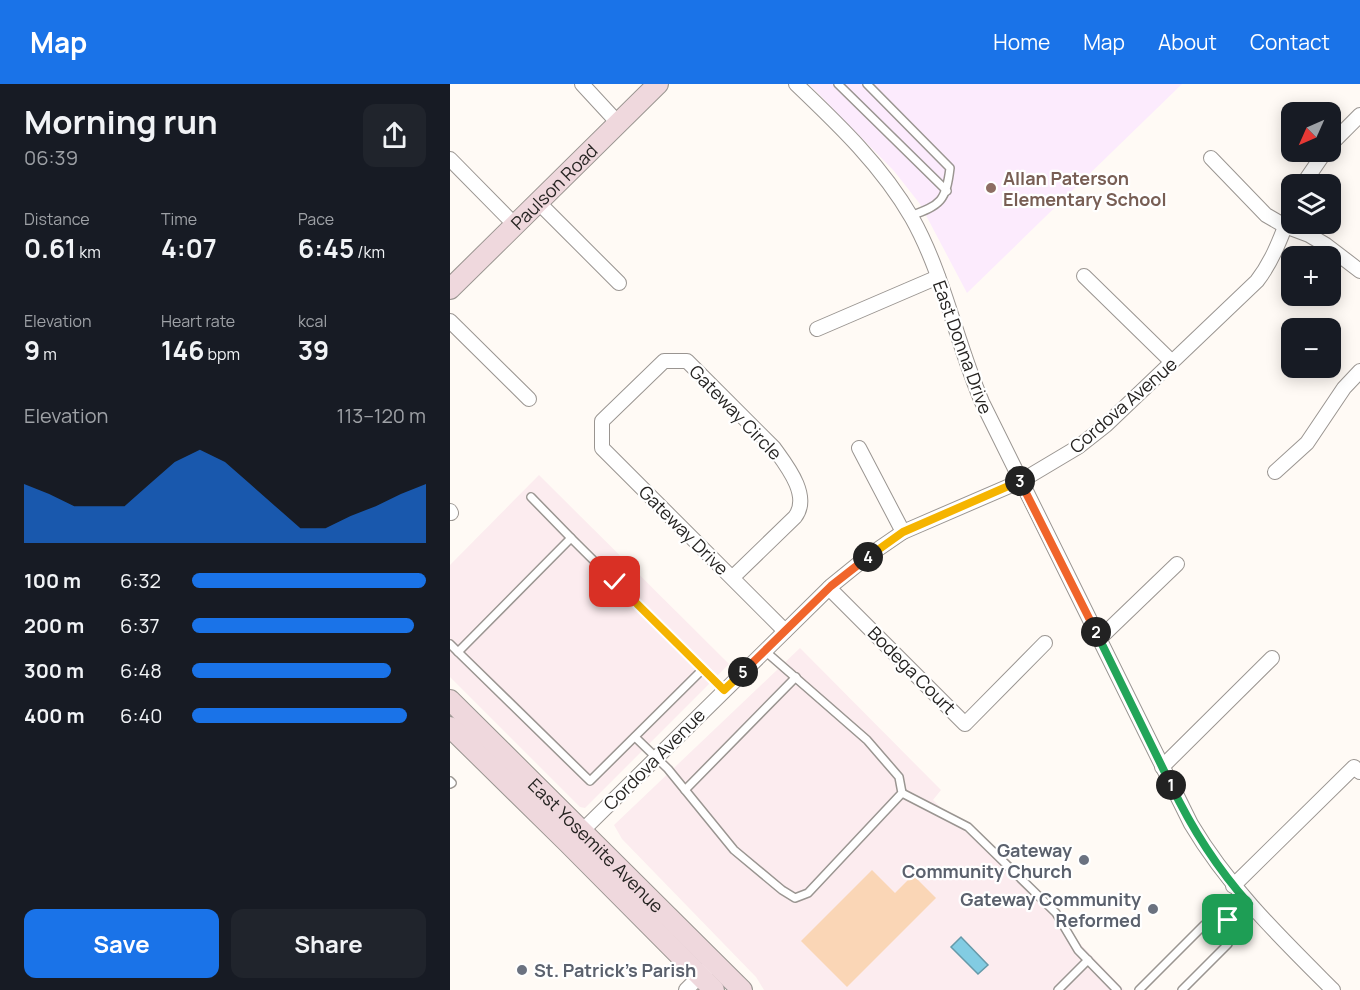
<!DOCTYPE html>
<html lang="en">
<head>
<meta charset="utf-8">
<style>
  :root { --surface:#171b24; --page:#20242c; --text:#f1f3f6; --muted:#9ea1a6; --accent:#1a73e8 }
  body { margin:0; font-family:Manrope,sans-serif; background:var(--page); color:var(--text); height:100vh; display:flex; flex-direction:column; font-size:22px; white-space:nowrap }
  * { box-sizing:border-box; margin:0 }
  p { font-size:20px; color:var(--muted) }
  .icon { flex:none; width:33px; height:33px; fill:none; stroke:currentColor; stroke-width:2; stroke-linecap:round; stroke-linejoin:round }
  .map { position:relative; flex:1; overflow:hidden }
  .panel { display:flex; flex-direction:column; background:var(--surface); width:450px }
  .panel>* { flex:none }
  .needle { width:39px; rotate:225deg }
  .controls { position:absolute; left:831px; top:18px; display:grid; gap:12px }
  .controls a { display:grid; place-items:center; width:60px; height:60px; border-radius:12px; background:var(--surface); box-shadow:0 3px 15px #0003; font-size:30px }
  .pin { position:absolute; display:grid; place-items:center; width:51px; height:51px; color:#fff; margin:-26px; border-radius:12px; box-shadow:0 3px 9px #0006 }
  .km { position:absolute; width:30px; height:30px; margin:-15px; border-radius:50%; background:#222; color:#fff; font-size:16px; line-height:30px; text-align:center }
  .round { display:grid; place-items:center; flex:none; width:63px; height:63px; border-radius:12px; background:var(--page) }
  .summary { display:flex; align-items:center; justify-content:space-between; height:102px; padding:0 24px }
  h1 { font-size:33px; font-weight:700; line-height:45px }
  .stats { display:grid; grid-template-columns:repeat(3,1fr); gap:9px; height:102px; padding:6px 24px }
  .stats div { display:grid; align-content:center }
  .stats b { font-size:26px; font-weight:700 }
  .stats small { font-size:16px; font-weight:400 }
  .stats p { font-size:16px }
  .chart { height:168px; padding:12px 24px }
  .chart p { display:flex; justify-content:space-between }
  .chart svg { width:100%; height:108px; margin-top:6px; fill:var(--accent); opacity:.7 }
  .primary-button { display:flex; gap:12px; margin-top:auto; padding:12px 24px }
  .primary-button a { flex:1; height:69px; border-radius:12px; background:var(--accent); color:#fff; font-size:24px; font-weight:700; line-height:69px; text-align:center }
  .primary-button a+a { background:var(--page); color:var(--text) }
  ul { padding:0 24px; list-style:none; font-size:20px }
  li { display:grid; grid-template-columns:96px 72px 1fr; align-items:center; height:45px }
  li i { height:15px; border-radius:8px; background:var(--accent) }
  header { display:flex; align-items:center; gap:36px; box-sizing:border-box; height:84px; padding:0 30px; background:var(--accent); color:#fff }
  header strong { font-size:28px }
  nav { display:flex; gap:33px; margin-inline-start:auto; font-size:21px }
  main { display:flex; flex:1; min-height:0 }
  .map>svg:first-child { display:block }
</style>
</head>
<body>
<header>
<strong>Map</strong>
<nav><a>Home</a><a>Map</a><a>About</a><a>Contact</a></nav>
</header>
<main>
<section class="panel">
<div class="summary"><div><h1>Morning run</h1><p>06:39</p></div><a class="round"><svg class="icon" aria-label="share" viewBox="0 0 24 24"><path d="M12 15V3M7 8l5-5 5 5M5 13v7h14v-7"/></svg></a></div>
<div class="stats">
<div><p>Distance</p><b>0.61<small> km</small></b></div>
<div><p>Time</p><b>4:07</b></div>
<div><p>Pace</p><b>6:45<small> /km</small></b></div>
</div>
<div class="stats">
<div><p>Elevation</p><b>9<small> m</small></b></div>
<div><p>Heart rate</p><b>146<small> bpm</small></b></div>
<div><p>kcal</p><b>39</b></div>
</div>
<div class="chart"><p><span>Elevation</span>113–120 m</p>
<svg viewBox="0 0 160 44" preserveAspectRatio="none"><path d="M0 44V20L10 24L20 29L30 29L40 29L50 20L60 11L70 6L80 11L90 20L100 29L110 38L120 38L130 33L140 29L150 24L160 20V44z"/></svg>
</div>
<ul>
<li><b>100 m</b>6:32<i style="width:100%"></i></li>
<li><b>200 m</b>6:37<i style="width:95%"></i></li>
<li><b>300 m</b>6:48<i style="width:85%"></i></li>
<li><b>400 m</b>6:40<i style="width:92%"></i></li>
</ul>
<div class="primary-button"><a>Save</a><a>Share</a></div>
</section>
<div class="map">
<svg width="910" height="906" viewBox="0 0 910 906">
  <rect width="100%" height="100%" fill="#fffaf5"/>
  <g fill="#fcecef">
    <path d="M89,391L279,580L135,724L130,723L0,593V481Z"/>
    <path d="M350,564L491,706L483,716L602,830L674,906H314L306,893L172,755L164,741Z"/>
  </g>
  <path fill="#fcebfd" d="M359,0H732L517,209L470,120L444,87Z"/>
  <path fill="#fad6b6" d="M422,786L445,809L463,791L486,814L397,903L351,857Z"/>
  <path fill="#82cce3" stroke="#669aa9" stroke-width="1.5" d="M511,853L538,881L528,890L501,863Z"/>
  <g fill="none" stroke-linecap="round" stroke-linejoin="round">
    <g stroke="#9a9591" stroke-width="10">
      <g id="lane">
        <path d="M388,0L497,107"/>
        <path d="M417,0L500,84C496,117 491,121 460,132"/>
        <path d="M81,413L121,454"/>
        <path d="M0,560L8,568"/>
        <path d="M253,585L140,697L8,568L121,454L274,606"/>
        <path d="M185,653L218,685L284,766L332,806L345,814L358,809L452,709L449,693L417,656L315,567"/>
        <path d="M0,697L2,699L0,700"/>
        <path d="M235,706L346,593"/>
        <path d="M452,709L518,743L606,829L628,866L667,906"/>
        <path d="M608,906L638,876"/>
        <path d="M689,906L754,841L778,836L799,820"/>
        <path d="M732,906L778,860V836"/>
      </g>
    </g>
    <g stroke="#9a9591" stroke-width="16">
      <g id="street">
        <path d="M132,0L168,39"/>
        <path d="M346,0C389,41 432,82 462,134C494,191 506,258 532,318L741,740C779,804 831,854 883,906"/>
        <path d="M880,61L910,31"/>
        <path d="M761,74L816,131L835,142L859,151L876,161L910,187"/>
        <path d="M0,75L65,141"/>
        <path d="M853,100L875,68"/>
        <path d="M88,118L169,199"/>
        <path d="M634,192L722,278"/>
        <path d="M0,237L79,315"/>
        <path d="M367,245L488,193"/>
        <path d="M409,364L453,448"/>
        <path d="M825,388L857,359L894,304L910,287"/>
        <path d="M0,427L1,429"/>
        <path d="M282,494L345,433C361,412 337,382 324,364L237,277H214L152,337V364L335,547"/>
        <path d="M379,504L515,640L595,559"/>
        <path d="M649,555L727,480"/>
        <path d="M712,683L822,574"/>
        <path d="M132,747L381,502L418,472L453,448L571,397L628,363L656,341L807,197C824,175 832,150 842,125"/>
        <path d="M783,802L904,683L910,688"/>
        <path d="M236,906L256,886"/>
      </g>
    </g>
    <g stroke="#9a9591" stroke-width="22">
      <g id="secondary">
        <path id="s1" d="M0,205L208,0"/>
        <path id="s2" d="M0,616L292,906"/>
        <path d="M0,643L118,759L264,906"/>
      </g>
    </g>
    <use href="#lane" stroke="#fff" stroke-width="7"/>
    <use href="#street" stroke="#fff" stroke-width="14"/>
    <use href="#secondary" stroke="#efd8dd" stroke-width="20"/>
  </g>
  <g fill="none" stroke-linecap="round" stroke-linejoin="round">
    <g stroke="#fff" stroke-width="12">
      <path id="split-1" d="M721,701C742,745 767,784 799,820L778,836"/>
    </g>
    <g stroke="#fff" stroke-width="12">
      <path id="split-2" d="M646,548L721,701"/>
    </g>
    <g stroke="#fff" stroke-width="12">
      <path id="split-3" d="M570,397L646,548"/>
    </g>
    <g stroke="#fff" stroke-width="12">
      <path id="split-4" d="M418,473L453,448L570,397"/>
    </g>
    <g stroke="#fff" stroke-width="12">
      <path id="split-5" d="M293,588L381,502L418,473"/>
    </g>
    <g stroke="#fff" stroke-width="12">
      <path id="split-6" d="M165,498L274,606L293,588"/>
    </g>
    <use href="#split-1" stroke="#22a559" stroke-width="8"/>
    <use href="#split-2" stroke="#22a559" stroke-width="8"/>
    <use href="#split-3" stroke="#f0652b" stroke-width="8"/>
    <use href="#split-4" stroke="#f5b400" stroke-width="8"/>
    <use href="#split-5" stroke="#f0652b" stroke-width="8"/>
    <use href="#split-6" stroke="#f5b400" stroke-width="8"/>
  </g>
  <circle fill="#8d6e63" stroke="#fff" stroke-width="2" cx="541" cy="104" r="6"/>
  <g fill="#6b7280" stroke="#fff" stroke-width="2">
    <circle cx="634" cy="776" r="6"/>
    <circle cx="703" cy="825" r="6"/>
    <circle cx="72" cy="886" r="6"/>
  </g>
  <g text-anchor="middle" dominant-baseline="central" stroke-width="4.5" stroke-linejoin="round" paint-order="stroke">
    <g font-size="18" font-weight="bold" fill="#785e54" stroke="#fff" text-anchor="start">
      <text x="553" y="94">Allan Paterson<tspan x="553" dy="21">Elementary School</tspan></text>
    </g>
    <g font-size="18" fill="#262422" stroke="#fff">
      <text stroke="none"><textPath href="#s1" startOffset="146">Paulson Road</textPath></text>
      <text transform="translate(513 263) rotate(70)">East Donna Drive</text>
      <text transform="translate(673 321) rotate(-41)">Cordova Avenue</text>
      <text transform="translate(286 328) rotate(46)">Gateway Circle</text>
      <text transform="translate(234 446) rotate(45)">Gateway Drive</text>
      <text transform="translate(462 586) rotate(45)">Bodega Court</text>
      <text transform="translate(204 675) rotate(-45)">Cordova Avenue</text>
      <text stroke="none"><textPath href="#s2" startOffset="206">East Yosemite Avenue</textPath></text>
    </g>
    <g font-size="18" font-weight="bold" fill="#5b616d" stroke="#fff" text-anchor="end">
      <text x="622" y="766">Gateway<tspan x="622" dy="21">Community Church</tspan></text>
      <text x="691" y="815">Gateway Community<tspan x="691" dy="21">Reformed</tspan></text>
      <text x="84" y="886" text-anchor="start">St. Patrick's Parish</text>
    </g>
  </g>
</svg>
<div class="controls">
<a><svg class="needle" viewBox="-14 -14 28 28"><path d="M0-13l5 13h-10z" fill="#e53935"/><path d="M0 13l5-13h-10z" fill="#9ea1a6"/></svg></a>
<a><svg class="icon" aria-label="layers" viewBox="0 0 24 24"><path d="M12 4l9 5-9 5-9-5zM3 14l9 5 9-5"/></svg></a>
<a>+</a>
<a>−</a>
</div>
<div class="pin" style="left:778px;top:836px;background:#1e9e55"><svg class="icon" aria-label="arrive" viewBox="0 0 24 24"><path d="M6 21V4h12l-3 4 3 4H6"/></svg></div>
<div class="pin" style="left:165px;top:498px;background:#d93025"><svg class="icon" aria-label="check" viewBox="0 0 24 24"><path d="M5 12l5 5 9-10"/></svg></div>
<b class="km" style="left:721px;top:701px">1</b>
<b class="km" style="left:646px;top:548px">2</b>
<b class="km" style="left:570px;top:397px">3</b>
<b class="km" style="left:418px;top:473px">4</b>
<b class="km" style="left:293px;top:588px">5</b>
</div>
</main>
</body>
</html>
